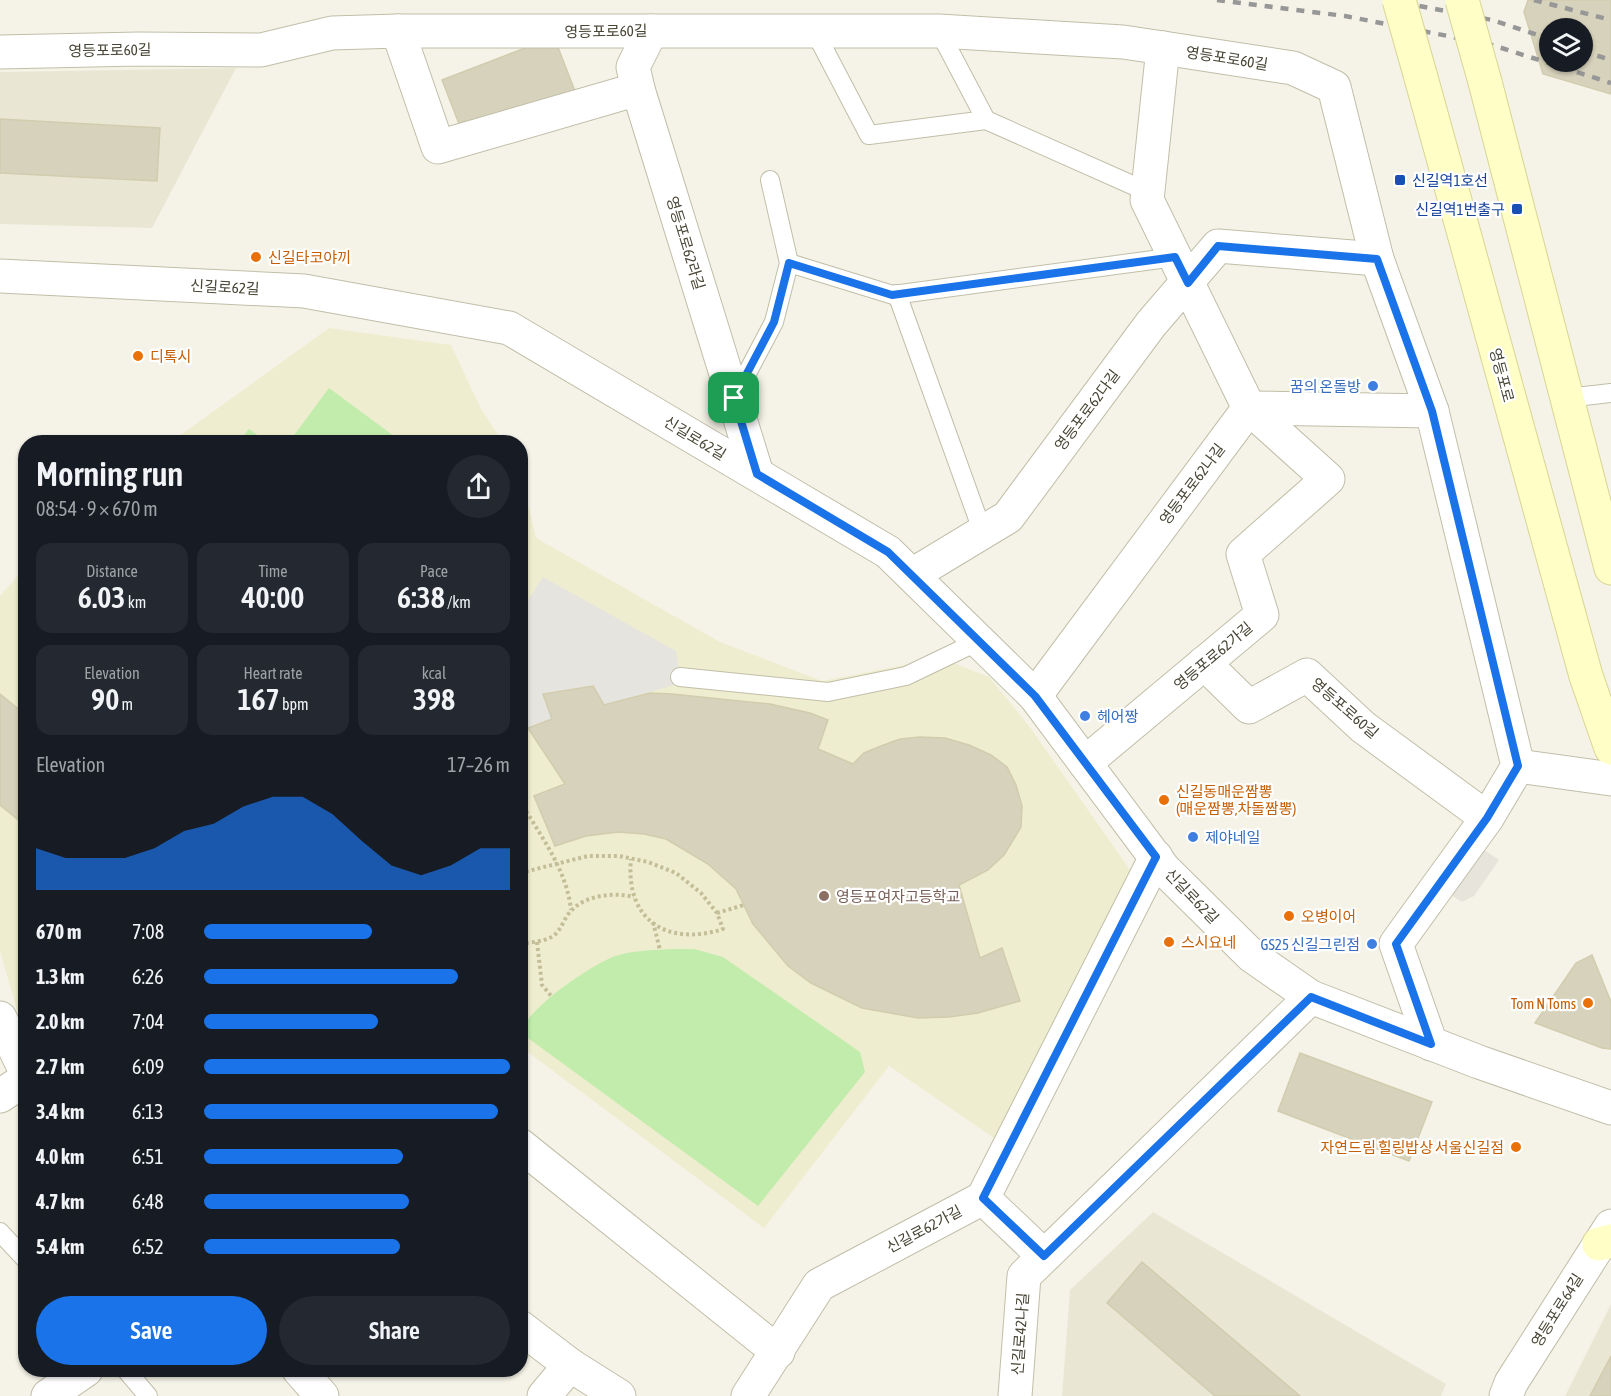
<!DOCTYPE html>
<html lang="en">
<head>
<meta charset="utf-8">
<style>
  :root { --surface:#171b24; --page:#242831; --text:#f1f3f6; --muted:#9ea1a6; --accent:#1a73e8 }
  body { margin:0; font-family:"Asap Condensed","Noto Sans KR",sans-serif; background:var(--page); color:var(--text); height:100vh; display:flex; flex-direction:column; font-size:22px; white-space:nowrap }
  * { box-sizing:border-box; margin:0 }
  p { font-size:20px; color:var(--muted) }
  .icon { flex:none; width:33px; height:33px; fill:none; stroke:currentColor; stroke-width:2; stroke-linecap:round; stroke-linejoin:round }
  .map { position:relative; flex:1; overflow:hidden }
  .side { position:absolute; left:18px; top:435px; width:510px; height:942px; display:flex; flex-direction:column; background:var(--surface); border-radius:24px; box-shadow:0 2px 4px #0004 }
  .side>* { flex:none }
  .fabs { position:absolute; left:1539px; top:18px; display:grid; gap:12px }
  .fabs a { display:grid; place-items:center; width:54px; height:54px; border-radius:50%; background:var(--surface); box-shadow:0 2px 4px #0004; font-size:30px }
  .pin { position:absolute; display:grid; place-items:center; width:51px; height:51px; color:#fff; margin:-26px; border-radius:12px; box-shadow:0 3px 9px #0006 }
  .round { display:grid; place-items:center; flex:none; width:63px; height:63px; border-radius:32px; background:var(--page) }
  .overview { display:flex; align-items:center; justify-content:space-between; height:102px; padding:0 18px }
  h1 { font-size:33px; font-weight:600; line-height:45px }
  .stats { display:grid; grid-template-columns:repeat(3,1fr); gap:9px; height:102px; padding:6px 18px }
  .stats div { display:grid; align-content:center; border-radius:15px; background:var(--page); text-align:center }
  .stats b { font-size:30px; font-weight:600 }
  .stats small { font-size:16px; font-weight:400 }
  .stats p { font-size:16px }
  .chart { height:168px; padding:12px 18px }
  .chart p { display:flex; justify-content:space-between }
  .chart svg { width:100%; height:108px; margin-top:6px; fill:var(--accent); opacity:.7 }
  .primary-button { display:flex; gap:12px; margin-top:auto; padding:12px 18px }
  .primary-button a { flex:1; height:69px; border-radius:36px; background:var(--accent); color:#fff; font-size:24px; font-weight:600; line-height:69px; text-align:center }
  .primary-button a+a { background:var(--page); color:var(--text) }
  ul { padding:0 18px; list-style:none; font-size:20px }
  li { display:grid; grid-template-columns:96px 72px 1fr; align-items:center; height:45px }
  li i { height:15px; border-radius:8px; background:var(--accent) }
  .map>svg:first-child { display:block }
</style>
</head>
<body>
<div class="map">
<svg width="1611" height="1396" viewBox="0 0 1611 1396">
  <rect width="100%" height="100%" fill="#f5f3e7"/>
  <g fill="#e9e7d4">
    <path d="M236,68L152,228L0,224V72Z"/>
    <path d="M1153,1212L1446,1384L1441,1396H1062L1070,1290Z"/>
    <path d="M1611,1304V1396H1565Z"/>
  </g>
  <path fill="#e7e4db" d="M1474,843L1499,860L1474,896L1462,902L1443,890Z"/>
  <g fill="#efedcf">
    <path d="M329,328L451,345L481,409L503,442H171Z"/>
    <path d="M520,469L536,538L720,642L822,681L940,658L989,677L1029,726L1135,877L1013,1151L889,1066L764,1228L521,1047Z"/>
    <path d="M25,568L26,1028H22L0,951V596Z"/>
  </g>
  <g fill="#c1ecac">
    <path d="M329,388L402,442H289Z"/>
    <path d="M249,429L267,442H238Z"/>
    <path d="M674,949H694L723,957L860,1052L865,1072L758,1206L521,1033C523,1011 597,960 619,955C637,950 656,950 674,949Z"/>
  </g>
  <path fill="#e5e4df" d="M543,577L676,651L681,683L604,705L593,686L543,694L552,719L528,728L521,733V611Z"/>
  <g fill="#d7d2bb" stroke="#d2ccae" stroke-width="1.5" fill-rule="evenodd">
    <path d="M1528,0H1611V94L1543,74L1524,12ZM1550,28H1582V62H1550Z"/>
    <path d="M554,37L575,91L463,134L442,80Z"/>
    <path d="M0,119L160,128L157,181L0,173Z"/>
    <path d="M593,686L604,705L650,693L672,694L770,704L810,713L828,720L818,749L853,764L864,753L881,746L900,739L920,737L945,738L969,745L991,755L1007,767L1016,785L1022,806L1021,827L1004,855L988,870L959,885L980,958L1002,948L1020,1001L978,1013L949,1017L918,1018L862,1008L811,983L788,966L753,924L736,889L708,864L666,839L644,834L618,832L586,836L555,846L534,796L565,784L528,728L552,719L543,694Z"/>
    <path d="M0,694L26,715V826L0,805Z"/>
    <path d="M1592,955L1611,1002V1049L1602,1048L1535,1023L1576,963Z"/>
    <path d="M1300,1053L1432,1102L1409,1161L1278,1111Z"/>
    <path d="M1142,1262L1300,1396H1215L1107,1303Z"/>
    <path d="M1611,1356V1396H1590Z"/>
  </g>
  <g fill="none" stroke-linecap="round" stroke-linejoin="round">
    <g stroke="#c1bea8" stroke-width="20">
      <g id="service">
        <path d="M814,30L869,135L986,120L939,31"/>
        <path d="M986,120L1148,192"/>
        <path d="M789,263L893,295L1175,257"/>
        <path d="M897,294L983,533"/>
        <path d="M734,398L774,322L789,263L770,180"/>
        <path d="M1567,398L1611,393"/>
        <path d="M680,677L828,692L906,676L979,641"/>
        <path d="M0,1232L26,1260"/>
        <path d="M126,1370L148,1396"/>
      </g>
    </g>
    <g stroke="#c1bea8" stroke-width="35">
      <g id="minor">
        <path d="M398,31L438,147L638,89"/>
        <path d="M651,31L633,67L638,89L757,474"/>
        <path d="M0,52L139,49L261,50L332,33L398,31H939L1123,42L1163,48L1293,68L1334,87L1377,259L1432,411L1518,766L1487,818L1396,944L1431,1044"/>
        <path d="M0,276L304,291L509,328L888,552L1035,696L1164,869L1252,956L1311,997L1479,1062L1611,1108"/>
        <path d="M1249,408L1432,411"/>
        <path d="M912,575L1008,517L1151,324L1218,246L1377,259"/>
        <path d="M1204,663L1249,707L1307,675L1363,727L1487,818"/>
        <path d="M1035,696L1249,408L1147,200L1163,48"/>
        <path d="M1085,763L1262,615L1243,554L1328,479L1249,408"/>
        <path d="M1518,766L1611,779"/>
        <path d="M0,1018L26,1072"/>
        <path d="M0,1096L26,1079"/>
        <path d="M520,1145L778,1352"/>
        <path d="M983,1198L1044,1256"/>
        <path d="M520,1327L570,1365L619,1396"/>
        <path d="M299,1370L322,1396"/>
        <path d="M48,1396L86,1370"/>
        <path d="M544,1396L570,1365"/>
        <path d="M748,1396L819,1285L983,1198L1156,857"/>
        <path d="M1015,1396L1024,1276L1311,997"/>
        <path d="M1506,1396L1511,1383L1611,1226"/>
      </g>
    </g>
    <g stroke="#d8d593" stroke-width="35">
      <g id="secondary">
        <path d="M1420,74L1586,676L1611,748"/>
        <path d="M1485,82L1611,568"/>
        <path d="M1599,1244L1611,1241"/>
      </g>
    </g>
    <g stroke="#c4be98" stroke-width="4" stroke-dasharray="3 3" stroke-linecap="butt">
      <path d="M520,801C540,835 567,870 571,910"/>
      <path d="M520,873L588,856H619L648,862L676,873L701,893L717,913L723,929C667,947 625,920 631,859"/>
      <path d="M717,913L744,905"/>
      <path d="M653,922L660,950"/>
      <path d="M537,942L542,985L552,997"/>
      <path d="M520,944C531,942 544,942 553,936C562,930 564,917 572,910C586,895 615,892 634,897"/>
    </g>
    <use href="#service" stroke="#fff" stroke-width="18"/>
    <use href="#minor" stroke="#fff" stroke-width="33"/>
    <use href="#secondary" stroke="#fffec6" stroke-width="33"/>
    <g stroke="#979797" stroke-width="4.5" stroke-dasharray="8 8" stroke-linecap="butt">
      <path d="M1217,0L1345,16L1489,44L1611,83"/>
      <path d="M1388,0L1492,20L1550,39"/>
      <path d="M1534,0L1611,20"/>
      <path d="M1582,51L1611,60"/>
    </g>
    <g stroke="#d8d593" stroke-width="35" stroke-linecap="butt">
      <g id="secondary-bridge">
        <path d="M1399,0L1420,74"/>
        <path d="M1462,0L1485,82"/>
      </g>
    </g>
    <use href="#secondary-bridge" stroke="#fffec6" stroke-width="33"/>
  </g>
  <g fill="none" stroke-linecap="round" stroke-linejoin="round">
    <g stroke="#fff" stroke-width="12">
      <path id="route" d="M1218,246L1377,259L1432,411L1518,766L1487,818L1396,944L1431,1044L1311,997L1044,1256L983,1198L1156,857L1035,696L888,552L757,474L734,398L774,322L789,263L892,295L1175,257L1188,283Z"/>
    </g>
    <use href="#route" stroke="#1a73e8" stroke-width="8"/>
  </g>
  <g fill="#1a4fb4" stroke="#fff" stroke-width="2">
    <rect x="1394" y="174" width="12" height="12" rx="3"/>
    <rect x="1511" y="203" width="12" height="12" rx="3"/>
  </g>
  <g fill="#e8710a" stroke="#fff" stroke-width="2">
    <circle cx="256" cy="257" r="6"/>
    <circle cx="138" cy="356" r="6"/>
    <circle cx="1164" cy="800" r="6"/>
    <circle cx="1289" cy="916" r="6"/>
    <circle cx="1169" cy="942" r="6"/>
    <circle cx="1588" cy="1003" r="6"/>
    <circle cx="1516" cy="1147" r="6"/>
  </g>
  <g fill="#3f7fe0" stroke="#fff" stroke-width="2">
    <circle cx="1373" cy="386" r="6"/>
    <circle cx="1085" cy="716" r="6"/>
    <circle cx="1193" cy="837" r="6"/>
    <circle cx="1372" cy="944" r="6"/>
  </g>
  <circle fill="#8d6e63" stroke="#fff" stroke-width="2" cx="824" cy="896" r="6"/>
  <g text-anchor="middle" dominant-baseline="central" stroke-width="4.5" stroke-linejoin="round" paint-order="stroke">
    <g font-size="15" fill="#484535" stroke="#fff">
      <text transform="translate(606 31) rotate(-1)">영등포로60길</text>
      <text transform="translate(110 50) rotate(-1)">영등포로60길</text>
      <text transform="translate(1227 58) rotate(9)">영등포로60길</text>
      <text transform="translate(686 243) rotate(73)">영등포로62라길</text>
      <text transform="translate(225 287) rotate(3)">신길로62길</text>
      <text transform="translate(1502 375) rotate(75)">영등포로</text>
      <text transform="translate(1087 410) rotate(-53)">영등포로62다길</text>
      <text transform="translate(695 438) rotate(31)">신길로62길</text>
      <text transform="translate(1192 484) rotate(-53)">영등포로62나길</text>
      <text transform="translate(1213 656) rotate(-40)">영등포로62가길</text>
      <text transform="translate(1345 708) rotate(41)">영등포로60길</text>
      <text transform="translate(1192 896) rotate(46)">신길로62길</text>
      <text transform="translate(924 1229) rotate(-28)">신길로62가길</text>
      <text transform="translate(1557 1310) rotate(-58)">영등포로64길</text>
      <text transform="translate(1020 1334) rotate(-86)">신길로42나길</text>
    </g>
    <g font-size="15" fill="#164399" stroke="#fff" text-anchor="start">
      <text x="1412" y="180">신길역1호선</text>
      <text x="1505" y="209" text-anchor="end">신길역1번출구</text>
    </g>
    <g font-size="15" fill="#c56008" stroke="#fff" text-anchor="start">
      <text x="268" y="257">신길타코야끼</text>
      <text x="150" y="356">디톡시</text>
      <text x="1176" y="791">신길동매운짬뽕<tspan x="1176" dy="17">(매운짬뽕,차돌짬뽕)</tspan></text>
      <text x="1301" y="916">오병이어</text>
      <text x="1181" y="942">스시요네</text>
      <text x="1576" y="1003" text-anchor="end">Tom N Toms</text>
      <text x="1504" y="1147" text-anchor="end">자연드림 힐링밥상 서울신길점</text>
    </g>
    <g font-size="15" fill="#366cbe" stroke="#fff" text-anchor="end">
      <text x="1361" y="386">꿈의 온돌방</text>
      <text x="1097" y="716" text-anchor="start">헤어짱</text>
      <text x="1205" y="837" text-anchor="start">제야네일</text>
      <text x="1360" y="944">GS25 신길그린점</text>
    </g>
    <g font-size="15" fill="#785e54" stroke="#fff" text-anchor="start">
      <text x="836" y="896">영등포여자고등학교</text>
    </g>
  </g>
</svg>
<div class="fabs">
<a><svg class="icon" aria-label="layers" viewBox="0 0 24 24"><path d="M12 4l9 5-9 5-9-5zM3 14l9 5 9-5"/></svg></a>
</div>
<div class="pin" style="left:734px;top:398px;background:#1e9e55"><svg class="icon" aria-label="arrive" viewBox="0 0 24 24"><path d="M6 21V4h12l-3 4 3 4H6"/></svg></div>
<section class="side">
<div class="overview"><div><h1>Morning run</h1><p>08:54 · 9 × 670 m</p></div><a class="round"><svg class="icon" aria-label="share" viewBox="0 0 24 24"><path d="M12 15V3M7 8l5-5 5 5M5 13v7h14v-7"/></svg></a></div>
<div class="stats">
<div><p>Distance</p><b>6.03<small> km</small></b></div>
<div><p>Time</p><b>40:00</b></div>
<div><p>Pace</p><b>6:38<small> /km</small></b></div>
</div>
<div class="stats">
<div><p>Elevation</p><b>90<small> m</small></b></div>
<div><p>Heart rate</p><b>167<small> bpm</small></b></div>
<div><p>kcal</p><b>398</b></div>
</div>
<div class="chart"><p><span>Elevation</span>17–26 m</p>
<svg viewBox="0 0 160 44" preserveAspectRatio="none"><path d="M0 44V27L10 31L20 31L30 31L40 27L50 20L60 17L70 10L80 6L90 6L100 13L110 24L120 34L130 38L140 34L150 27L160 27V44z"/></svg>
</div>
<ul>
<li><b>670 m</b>7:08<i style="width:55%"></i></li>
<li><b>1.3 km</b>6:26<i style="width:83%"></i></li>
<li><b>2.0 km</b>7:04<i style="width:57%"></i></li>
<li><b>2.7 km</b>6:09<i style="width:100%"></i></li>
<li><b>3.4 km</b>6:13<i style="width:96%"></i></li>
<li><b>4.0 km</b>6:51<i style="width:65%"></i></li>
<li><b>4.7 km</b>6:48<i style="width:67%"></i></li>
<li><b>5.4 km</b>6:52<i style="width:64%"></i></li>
</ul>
<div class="primary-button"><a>Save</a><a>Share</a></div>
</section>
</div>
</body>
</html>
